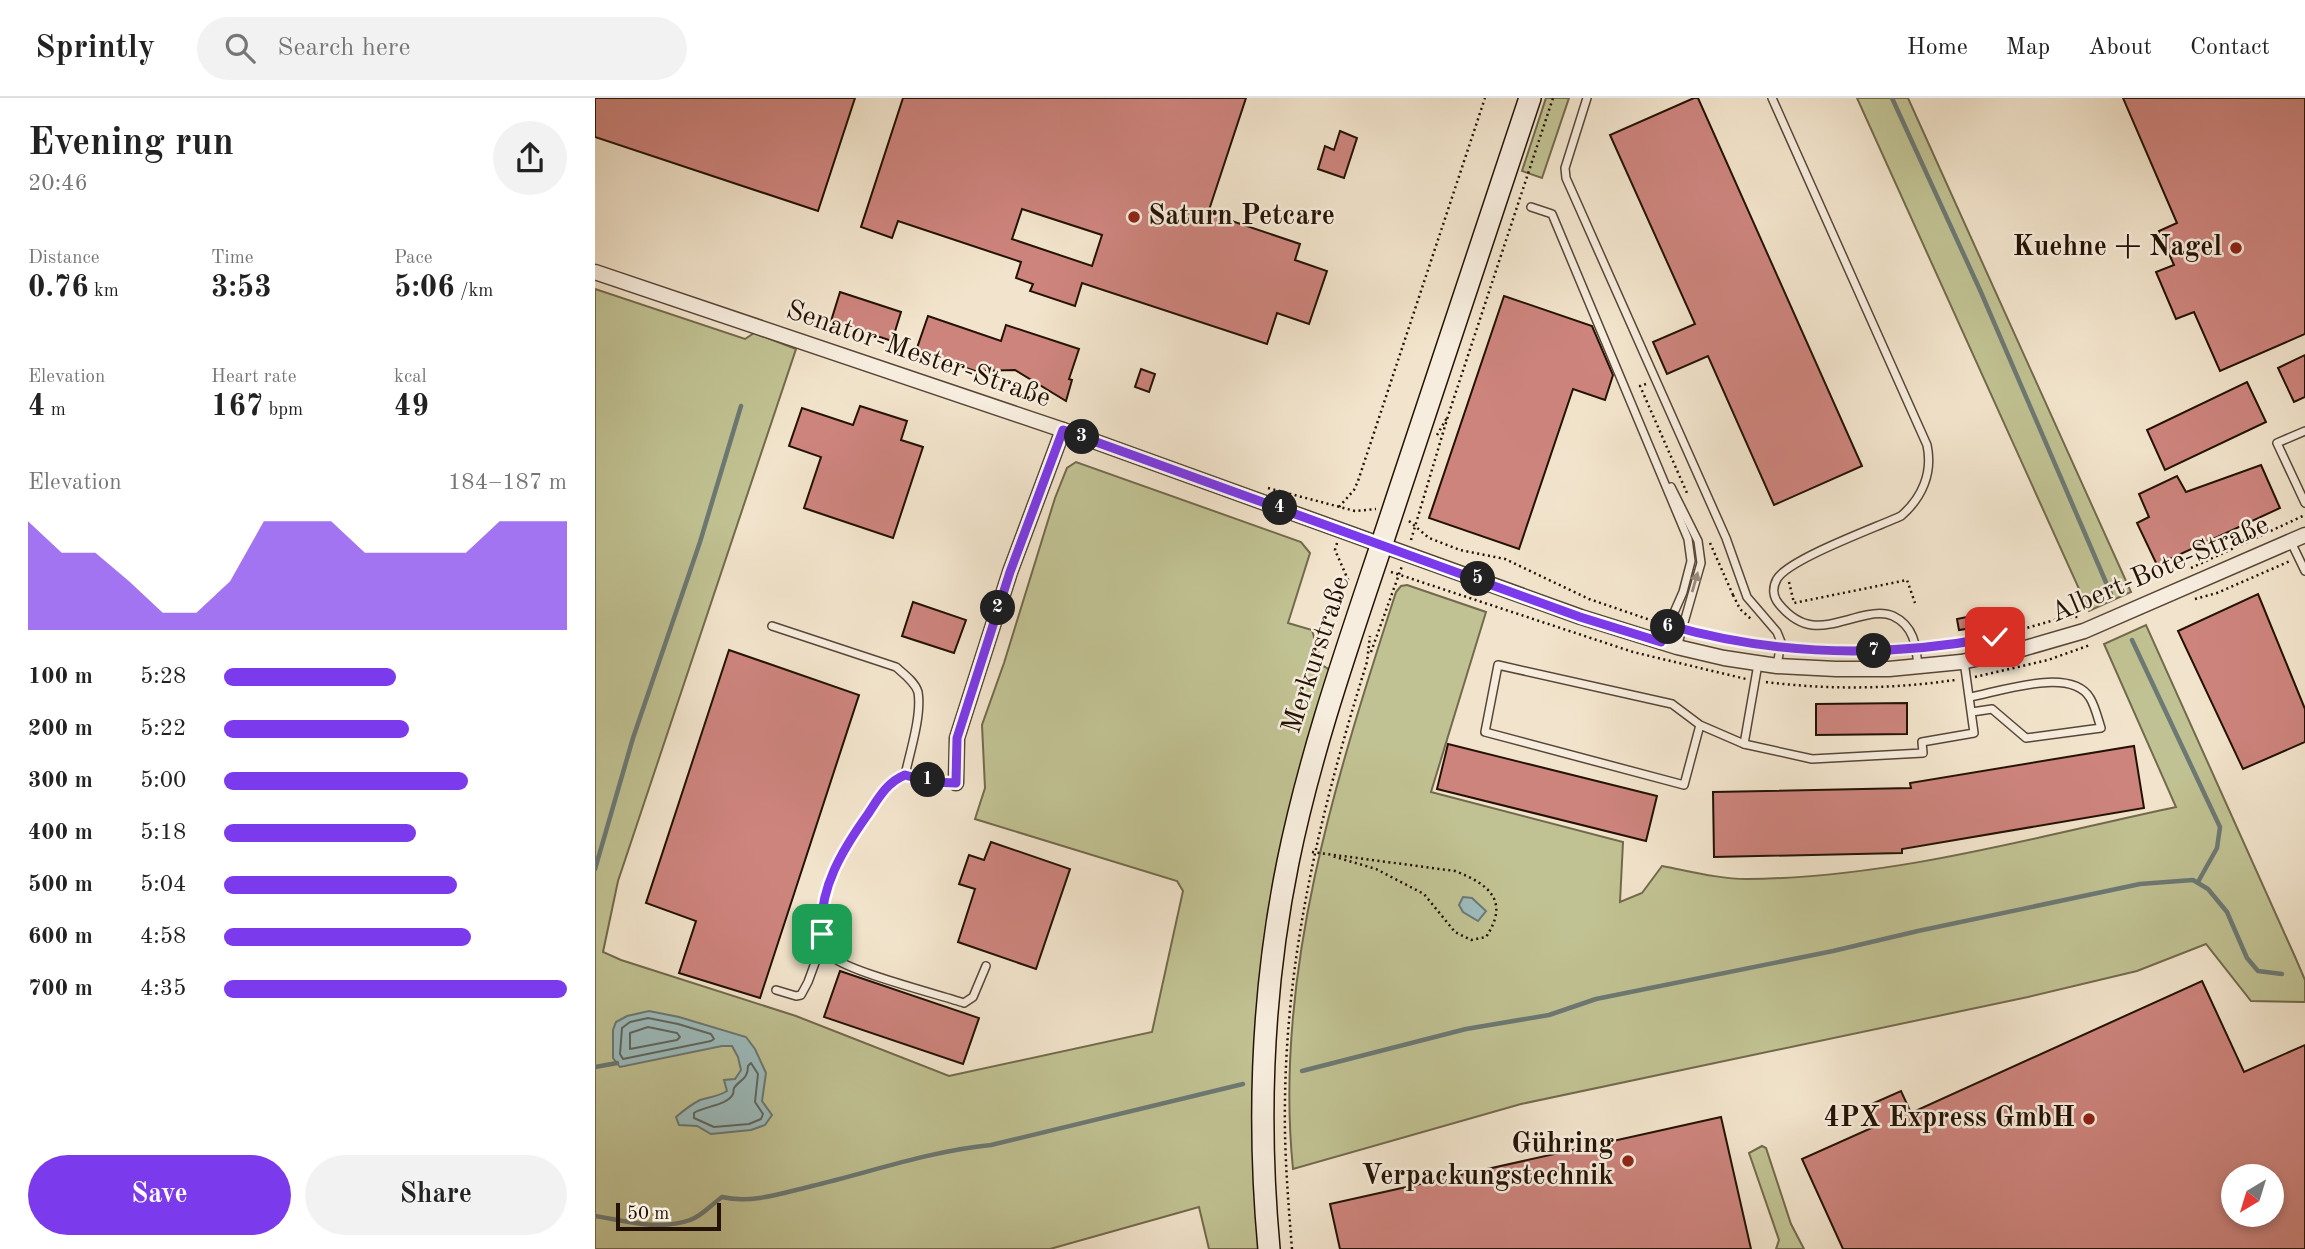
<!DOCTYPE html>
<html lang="en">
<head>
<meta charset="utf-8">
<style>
  :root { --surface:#fff; --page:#f2f2f2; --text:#222; --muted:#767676; --line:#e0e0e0; --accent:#7c3aed }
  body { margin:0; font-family:"Old Standard TT",serif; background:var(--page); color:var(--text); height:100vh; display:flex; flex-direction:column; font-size:26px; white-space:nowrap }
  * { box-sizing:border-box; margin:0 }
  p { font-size:23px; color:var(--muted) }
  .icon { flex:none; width:38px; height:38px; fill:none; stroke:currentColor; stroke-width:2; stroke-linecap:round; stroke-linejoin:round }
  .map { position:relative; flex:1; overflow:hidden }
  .panel { display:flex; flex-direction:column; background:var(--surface); width:595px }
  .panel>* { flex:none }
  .needle { width:46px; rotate:218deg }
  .controls { position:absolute; left:1626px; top:1066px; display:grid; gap:14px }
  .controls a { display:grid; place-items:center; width:63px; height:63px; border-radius:50%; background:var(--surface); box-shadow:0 4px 10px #0003; font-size:35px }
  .scale { position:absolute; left:21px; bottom:18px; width:105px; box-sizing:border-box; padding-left:7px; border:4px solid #231205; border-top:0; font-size:19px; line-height:24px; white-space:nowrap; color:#231205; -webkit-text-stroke:5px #f7edde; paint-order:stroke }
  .pin { position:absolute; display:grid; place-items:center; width:60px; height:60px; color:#fff; margin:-30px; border-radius:14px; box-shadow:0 4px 10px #0006 }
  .km { position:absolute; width:35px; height:35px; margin:-18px; border-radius:50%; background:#222; color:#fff; font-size:19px; line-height:35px; text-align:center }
  .round { display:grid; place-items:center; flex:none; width:74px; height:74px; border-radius:37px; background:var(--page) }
  .summary { display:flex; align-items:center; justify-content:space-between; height:119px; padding:0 28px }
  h1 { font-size:38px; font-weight:800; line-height:52px }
  .stats { display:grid; grid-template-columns:repeat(3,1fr); gap:10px; height:119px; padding:7px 28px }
  .stats div { display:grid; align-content:center }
  .stats b { font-size:30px; font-weight:800 }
  .stats small { font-size:19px; font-weight:400 }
  .stats p { font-size:19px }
  .chart { height:196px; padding:14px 28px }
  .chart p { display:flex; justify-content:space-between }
  .chart svg { width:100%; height:126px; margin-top:7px; fill:var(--accent); opacity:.7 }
  .cta { display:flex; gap:14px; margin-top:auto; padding:14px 28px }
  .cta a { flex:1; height:80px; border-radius:42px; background:var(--accent); color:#fff; font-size:28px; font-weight:800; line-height:80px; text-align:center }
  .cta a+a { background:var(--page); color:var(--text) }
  ul { padding:0 28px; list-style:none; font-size:23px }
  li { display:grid; grid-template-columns:112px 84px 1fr; align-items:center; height:52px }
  li i { height:18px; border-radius:9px; background:var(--accent) }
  header { display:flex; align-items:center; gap:42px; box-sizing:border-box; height:98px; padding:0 35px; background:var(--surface); border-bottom:2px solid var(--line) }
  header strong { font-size:33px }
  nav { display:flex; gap:38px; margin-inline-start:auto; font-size:24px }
  .search { width:490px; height:63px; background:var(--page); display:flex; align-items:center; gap:18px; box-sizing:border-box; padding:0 24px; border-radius:38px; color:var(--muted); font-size:26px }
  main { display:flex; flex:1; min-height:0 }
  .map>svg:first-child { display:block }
</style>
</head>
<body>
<header>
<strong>Sprintly</strong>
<div class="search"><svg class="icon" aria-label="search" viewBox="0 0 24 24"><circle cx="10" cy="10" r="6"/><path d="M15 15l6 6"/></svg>Search here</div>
<nav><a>Home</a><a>Map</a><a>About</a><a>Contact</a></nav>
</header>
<main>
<section class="panel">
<div class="summary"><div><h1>Evening run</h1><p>20:46</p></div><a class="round"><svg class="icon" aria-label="share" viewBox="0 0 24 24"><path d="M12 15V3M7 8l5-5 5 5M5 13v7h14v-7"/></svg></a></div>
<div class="stats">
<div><p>Distance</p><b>0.76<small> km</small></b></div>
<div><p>Time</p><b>3:53</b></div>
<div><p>Pace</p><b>5:06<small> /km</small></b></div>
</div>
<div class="stats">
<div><p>Elevation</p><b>4<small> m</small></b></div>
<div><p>Heart rate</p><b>167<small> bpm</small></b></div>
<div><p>kcal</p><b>49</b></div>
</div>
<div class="chart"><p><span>Elevation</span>184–187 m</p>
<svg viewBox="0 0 160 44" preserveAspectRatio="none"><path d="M0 44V6L10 17L20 17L30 27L40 38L50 38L60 27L70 6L80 6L90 6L100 17L110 17L120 17L130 17L140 6L150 6L160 6V44z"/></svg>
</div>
<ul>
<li><b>100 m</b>5:28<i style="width:50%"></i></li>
<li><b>200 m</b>5:22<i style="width:54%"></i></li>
<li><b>300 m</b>5:00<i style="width:71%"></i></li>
<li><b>400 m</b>5:18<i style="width:56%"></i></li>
<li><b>500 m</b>5:04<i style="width:68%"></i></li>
<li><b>600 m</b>4:58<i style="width:72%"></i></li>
<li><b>700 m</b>4:35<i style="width:100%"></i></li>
</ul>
<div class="cta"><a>Save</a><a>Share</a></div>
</section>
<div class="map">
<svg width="1710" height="1151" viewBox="0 0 1710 1151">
  <rect width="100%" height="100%" fill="#f2e4cc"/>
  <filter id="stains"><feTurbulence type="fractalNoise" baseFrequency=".00286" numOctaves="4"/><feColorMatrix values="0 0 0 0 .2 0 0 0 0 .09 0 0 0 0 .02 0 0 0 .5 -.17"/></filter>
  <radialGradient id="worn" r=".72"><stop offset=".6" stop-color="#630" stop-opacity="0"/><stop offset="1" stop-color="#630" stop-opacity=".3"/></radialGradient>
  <g fill="#c1c293" stroke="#726a4c" stroke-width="2">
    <path d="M951,0H974L947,80L927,73Z"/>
    <path d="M1262,0H1313L1536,494L1494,513Z"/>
    <path d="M0,191L150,241L159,235L201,251L23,783L8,854L26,862L201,918L354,978L557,934L588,793L582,783L380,721L390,690L387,627L409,565L460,400L472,370L481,364L706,444L715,455L693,525L717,532L727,567L735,572L689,746L667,1151H614L604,1109L455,1151H0Z"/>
    <path d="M812,487L891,514L836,694L1028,744L1025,804L1047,795L1067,768C1094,773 1124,781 1152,781C1297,780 1440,739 1581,709L1509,546L1551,527L1701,861L1710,882V904L1656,903L1611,846L1542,873L1433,899L926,1006L698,1071C678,876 742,677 801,494L806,488Z"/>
    <path d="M1167,1048L1171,1050L1196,1126L1209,1151H1181L1184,1142L1154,1055Z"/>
  </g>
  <g fill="#9dbdbe" stroke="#6c7974" stroke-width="2">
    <path d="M868,799L877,800L891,813L883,823L868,814L864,807Z"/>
    <path d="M54,913L84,919L151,939L160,951L171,975L167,1003L177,1017L170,1027L156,1032L116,1036L102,1028L84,1027L81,1019C88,1013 97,1006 105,1002C115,999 122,999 132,993L129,982L140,981L146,972L143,959L137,948H127L25,969L18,960V932L21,924L32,918Z"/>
  </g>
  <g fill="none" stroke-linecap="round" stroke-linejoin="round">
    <g stroke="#606862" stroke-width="2">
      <path d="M53,920L83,926L116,936L119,941L116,943L28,961L25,956L27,930L35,924Z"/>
      <path d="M53,929L82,935L85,939L82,942L35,951V935Z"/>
      <path d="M156,965L163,976L160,1004L168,1016L166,1021L154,1026L119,1029L99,1020V1015C109,1008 132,1008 138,996C139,994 138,992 139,990C145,981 153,982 153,968Z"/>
    </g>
    <g stroke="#6c7974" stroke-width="4.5">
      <path d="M1297,0L1385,192L1516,496"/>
      <path d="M1537,542L1625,729L1622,750L1603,784"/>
      <path d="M0,771L38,640L105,444L146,308"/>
      <path d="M0,969L22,965"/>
      <path d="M707,973L871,931L954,917L1001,901L1238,853L1323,833L1545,786L1598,782L1613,791L1632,814L1652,860L1663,873L1687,876"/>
      <path d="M0,1118C30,1123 65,1133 95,1122C106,1119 117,1106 127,1099C156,1106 188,1095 217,1088C276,1074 335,1053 396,1047L648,986"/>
    </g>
  </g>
  <g fill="#cd847d" stroke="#231205" stroke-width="2" fill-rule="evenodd">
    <path d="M0,0H260L223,113L0,39Z"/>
    <path d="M308,0H651L613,115L705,146L700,162L732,173L714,226L682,215L672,246L487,185L480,208L435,193L438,186L421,180L426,164L303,123L297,140L266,129ZM427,111L507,137L497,168L417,141Z"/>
    <path d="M1099,0H1103L1267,368L1179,407L1113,258L1072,276L1058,244L1100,226L1015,37Z"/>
    <path d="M1528,0H1710V236L1625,273L1599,214L1581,221L1561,174L1579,167L1564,133L1582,125Z"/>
    <path d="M745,33L762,40L749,80L723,71L730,48L739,52Z"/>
    <path d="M245,194L306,214L297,243L236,223Z"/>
    <path d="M909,198L997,228L1018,277L1010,302L978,291L924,451L834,420Z"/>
    <path d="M333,218L406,243L411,227L484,251L474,281L477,282L471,303L420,272L380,273L321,253Z"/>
    <path d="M1710,257V299L1699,304L1683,270Z"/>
    <path d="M546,271L560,276L554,294L540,289Z"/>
    <path d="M1652,284L1671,324L1570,372L1552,332Z"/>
    <path d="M265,308L312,323L306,342L328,349L298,440L209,410L226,359L194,348L207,310L258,327Z"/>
    <path d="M1666,367L1685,410L1562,467L1542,425L1554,419L1544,396L1582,378L1591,394Z"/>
    <path d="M1663,496L1710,611V644L1648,671L1583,533Z"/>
    <path d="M318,504L371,522L359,555L307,538Z"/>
    <path d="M1382,517L1384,529L1364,532L1362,521Z"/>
    <path d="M134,552L264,597L165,900L84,875L101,823L51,805Z"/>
    <path d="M1312,605V636L1221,637V606Z"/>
    <path d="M853,646L1062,698L1051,743L842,691Z"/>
    <path d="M1539,648L1549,710L1307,751V755L1119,759L1118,694L1316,690L1315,685Z"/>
    <path d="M396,744L475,771L441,871L363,844L380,791L364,786L374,757L389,762Z"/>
    <path d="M245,873L384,920L368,966L229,919Z"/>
    <path d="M1607,883L1649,974L1710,947V1151H1248L1207,1061L1281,1028L1272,1008L1306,993L1316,1015ZM1638,1078H1676V1116H1638Z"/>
    <path d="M1126,1019L1156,1151H745L735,1106Z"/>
  </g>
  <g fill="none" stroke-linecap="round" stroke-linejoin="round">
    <g stroke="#574637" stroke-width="10">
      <g id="lane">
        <path d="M992,0L970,70L971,80L1131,440L1152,499L1182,534L1186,544L1182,568"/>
        <path d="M1177,0L1332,347C1338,375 1327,400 1306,418C1280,430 1194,461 1182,481C1177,490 1178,499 1184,506C1212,540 1235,525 1272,517C1281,515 1289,514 1298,518C1319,528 1321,547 1323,568"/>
        <path d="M936,109L957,116L1093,441L1096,463L1088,494L1066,544"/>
        <path d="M1710,333L1682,345L1710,405"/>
        <path d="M1076,389L1103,443L1106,465L1082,549"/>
        <path d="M1696,444L1710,473"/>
        <path d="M177,528L301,569C309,576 320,584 323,594C327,617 315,654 310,677"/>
        <path d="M1163,566L1149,646L1217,661L1328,655L1327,644L1379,635L1369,563"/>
        <path d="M1375,599C1404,594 1476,568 1495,600C1500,608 1503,621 1506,630L1431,640L1397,611L1377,614"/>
        <path d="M1105,627L1089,687L890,634L903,567L1077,606L1105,627L1149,646"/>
        <path d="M361,685L336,684L310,677C293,684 284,700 274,714C251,746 201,824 238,859C252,873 345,897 369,905L378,899L391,868"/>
        <path d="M181,892L201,898L206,897L213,884L228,843"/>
      </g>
    </g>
    <g stroke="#574637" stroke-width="17">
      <g id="street">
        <path d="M0,174L468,332L986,519L1082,549L1129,560L1182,568L1241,571H1294L1366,564L1420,553L1489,533L1710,437"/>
        <path d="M361,685L362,640L415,474L468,332"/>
      </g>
    </g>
    <g stroke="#231205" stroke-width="24">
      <path id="secondary" d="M674,1151C662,1021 667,892 693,764C718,641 762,522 801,403C846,269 891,135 935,0"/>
    </g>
    <g stroke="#231205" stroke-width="2.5" stroke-dasharray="2 3.5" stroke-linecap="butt">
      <path d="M1051,286L1045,288L1092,395"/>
      <path d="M842,337L853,318"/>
      <path d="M673,390L760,413L781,411"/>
      <path d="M744,409L759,392L763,383L890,0"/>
      <path d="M814,423L834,440L865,452L910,461L994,501L1064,525"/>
      <path d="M816,442L853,318L958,0"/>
      <path d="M742,445L740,452L754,484"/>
      <path d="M1115,445L1138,497L1141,496"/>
      <path d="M1596,470L1710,417"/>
      <path d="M796,474L1038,554L1151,581"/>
      <path d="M1194,484L1199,505L1312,482L1320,505"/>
      <path d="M1138,497L1145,511L1157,522"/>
      <path d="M1600,501L1622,495L1695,463"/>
      <path d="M1098,534L1120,540L1173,548"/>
      <path d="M1194,550L1249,554L1310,552"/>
      <path d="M1330,550L1400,539L1470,519H1484"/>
      <path d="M776,554L807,468"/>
      <path d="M1380,579L1453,562L1495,547"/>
      <path d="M1171,584C1234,592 1298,591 1360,582"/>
      <path d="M717,754L860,773C894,786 915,803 891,839L876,842L860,834L829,796L781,771L737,758"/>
      <path d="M697,1151C693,1101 689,1052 690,1002C692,850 727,708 772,564L775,538"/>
    </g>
    <use href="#lane" stroke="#f7edde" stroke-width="7"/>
    <use href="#street" stroke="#f7edde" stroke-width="14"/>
    <use href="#secondary" stroke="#f7edde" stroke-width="21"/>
  </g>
  <defs><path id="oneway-solid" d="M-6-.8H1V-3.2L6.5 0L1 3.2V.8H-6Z" transform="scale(1.75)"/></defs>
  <use fill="#988a7c" href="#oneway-solid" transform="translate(1100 484) rotate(-74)"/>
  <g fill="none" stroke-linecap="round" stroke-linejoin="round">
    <g stroke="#fff" stroke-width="14">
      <path id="route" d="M227,836C223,791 248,751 273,716C283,701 292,684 310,677L336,684L361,685L362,640L415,474L468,332L985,519L1066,544L1073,527C1181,558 1291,560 1400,539"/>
    </g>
    <use href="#route" stroke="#7c3aed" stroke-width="9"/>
  </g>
  <g fill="#8f2418" stroke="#f7edde" stroke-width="2.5">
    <circle cx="539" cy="119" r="7"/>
    <circle cx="1641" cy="150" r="7"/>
    <circle cx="1494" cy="1021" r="7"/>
    <circle cx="1033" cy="1063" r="7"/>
  </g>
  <g text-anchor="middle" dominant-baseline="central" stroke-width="5" stroke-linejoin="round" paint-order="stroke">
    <g font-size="28" font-weight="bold" fill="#231205" stroke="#f7edde" text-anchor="end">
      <text x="553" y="119" text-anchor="start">Saturn Petcare</text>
      <text x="1627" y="150">Kuehne + Nagel</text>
      <text x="1480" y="1021">4PX Express GmbH</text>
      <text x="1019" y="1047">Gühring<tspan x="1019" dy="32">Verpackungstechnik</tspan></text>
    </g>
    <g font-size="28" fill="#231205" stroke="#f7edde">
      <text transform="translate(323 257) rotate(19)">Senator-Mester-Straße</text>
      <text transform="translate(1565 472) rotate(-23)">Albert-Bote-Straße</text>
      <text transform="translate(722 557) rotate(-72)">Merkurstraße</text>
    </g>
  </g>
  <rect width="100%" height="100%" filter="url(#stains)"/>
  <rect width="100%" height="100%" fill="url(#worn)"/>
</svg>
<div class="controls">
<a><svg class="needle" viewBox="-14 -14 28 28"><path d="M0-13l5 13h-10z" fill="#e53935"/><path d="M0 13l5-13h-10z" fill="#767676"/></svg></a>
</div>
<div class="scale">50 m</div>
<div class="pin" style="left:227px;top:836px;background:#1e9e55"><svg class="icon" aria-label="arrive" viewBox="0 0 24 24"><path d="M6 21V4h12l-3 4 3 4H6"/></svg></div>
<div class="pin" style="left:1400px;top:539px;background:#d93025"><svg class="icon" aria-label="check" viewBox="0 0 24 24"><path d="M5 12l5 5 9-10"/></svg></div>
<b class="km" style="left:333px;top:682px">1</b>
<b class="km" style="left:403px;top:510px">2</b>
<b class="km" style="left:487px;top:339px">3</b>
<b class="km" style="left:685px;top:410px">4</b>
<b class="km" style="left:883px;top:481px">5</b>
<b class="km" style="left:1073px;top:529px">6</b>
<b class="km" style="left:1279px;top:553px">7</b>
</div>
</main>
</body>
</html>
